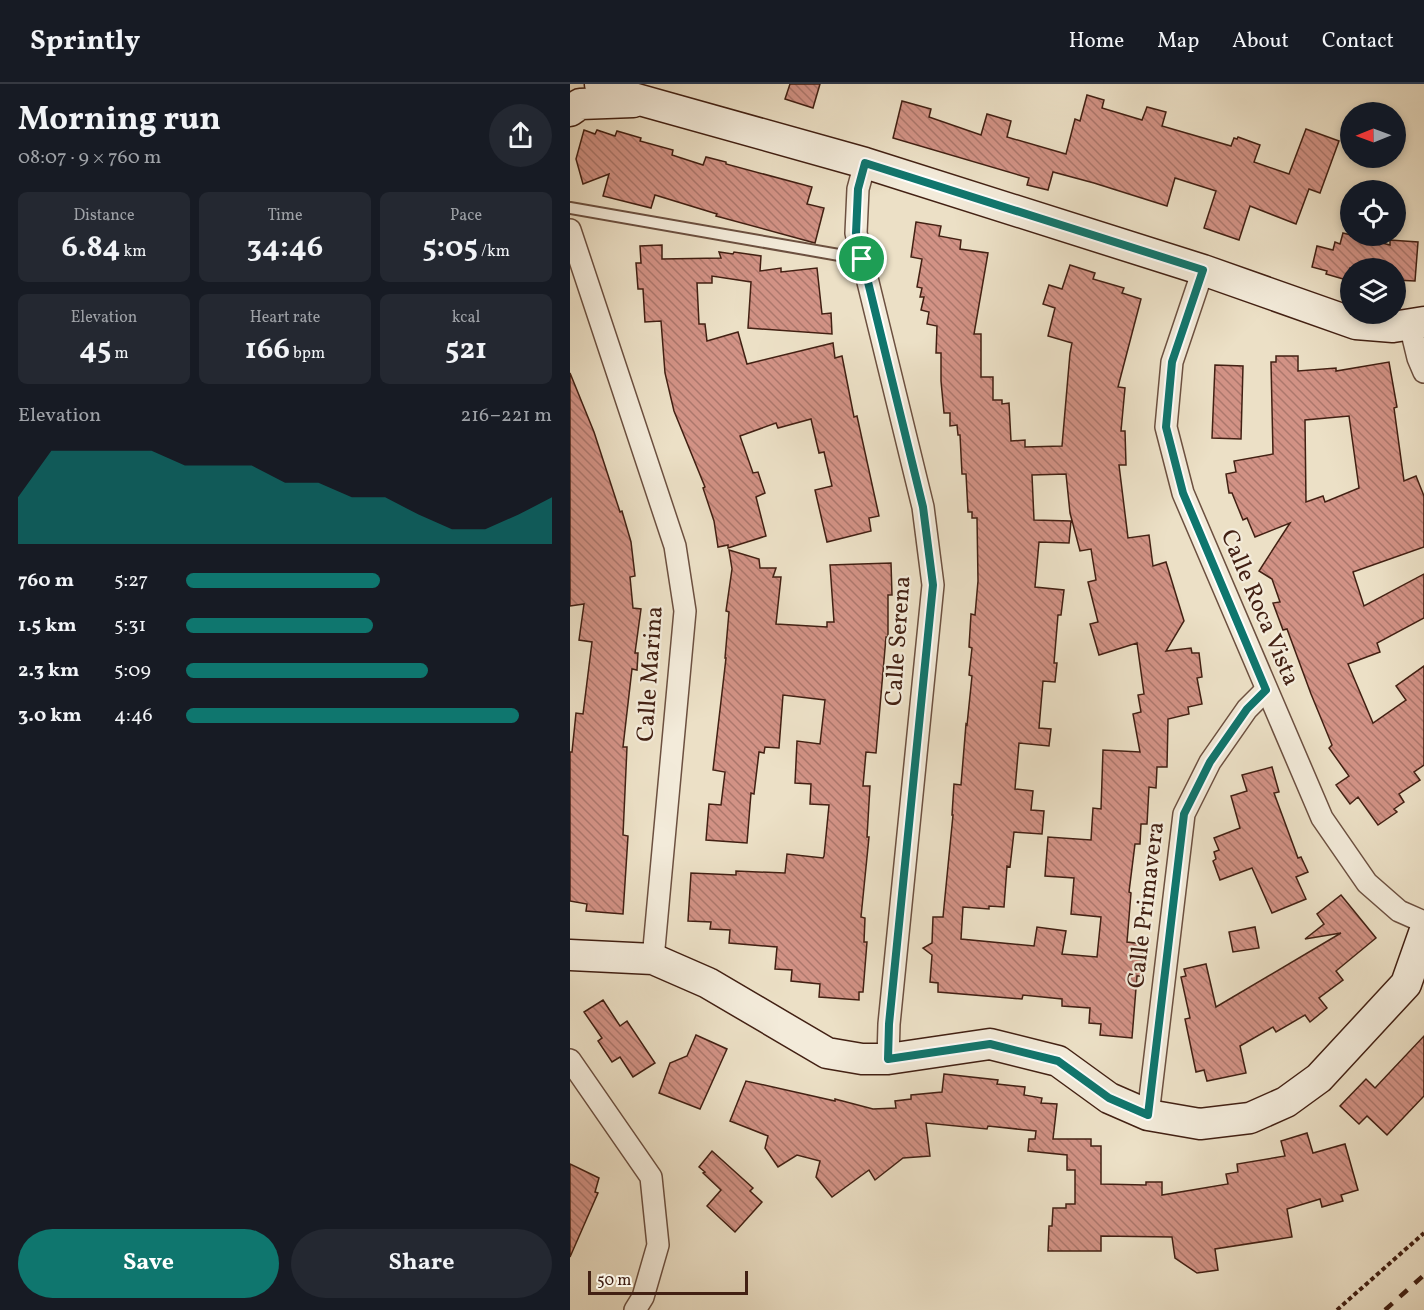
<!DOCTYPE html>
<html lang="en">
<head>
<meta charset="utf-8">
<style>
  :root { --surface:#171b24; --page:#242831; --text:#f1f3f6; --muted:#9ea1a6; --line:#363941; --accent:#0f766e }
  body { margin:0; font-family:Vollkorn,serif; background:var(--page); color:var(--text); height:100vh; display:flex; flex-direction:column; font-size:22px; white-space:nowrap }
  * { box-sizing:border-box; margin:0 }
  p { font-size:20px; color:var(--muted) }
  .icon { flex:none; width:33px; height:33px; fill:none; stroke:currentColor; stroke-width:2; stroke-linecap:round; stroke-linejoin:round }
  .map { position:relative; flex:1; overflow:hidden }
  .sheet { display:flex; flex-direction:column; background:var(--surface); width:570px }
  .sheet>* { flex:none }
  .needle { width:39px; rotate:269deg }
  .controls { position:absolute; left:770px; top:18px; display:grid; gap:12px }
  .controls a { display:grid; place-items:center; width:66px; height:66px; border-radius:50%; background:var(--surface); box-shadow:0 3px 9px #0003; font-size:30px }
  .scale { position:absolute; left:18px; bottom:15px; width:160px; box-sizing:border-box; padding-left:6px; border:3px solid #422013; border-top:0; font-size:16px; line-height:21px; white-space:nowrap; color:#422013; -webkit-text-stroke:4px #f3ebda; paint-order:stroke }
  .pin { position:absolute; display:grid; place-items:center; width:51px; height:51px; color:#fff; margin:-26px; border:3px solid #fff; border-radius:50%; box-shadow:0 2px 6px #0007 }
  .round { display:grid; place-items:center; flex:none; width:63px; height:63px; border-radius:32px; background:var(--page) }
  .head { display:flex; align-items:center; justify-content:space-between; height:102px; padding:0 18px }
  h1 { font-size:33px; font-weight:700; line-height:45px }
  .stats { display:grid; grid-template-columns:repeat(3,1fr); gap:9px; height:102px; padding:6px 18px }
  .stats div { display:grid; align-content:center; border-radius:9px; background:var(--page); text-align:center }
  .stats b { font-size:30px; font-weight:700 }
  .stats small { font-size:16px; font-weight:400 }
  .stats p { font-size:16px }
  .chart { height:168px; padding:12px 18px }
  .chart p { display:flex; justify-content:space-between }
  .chart svg { width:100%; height:108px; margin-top:6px; fill:var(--accent); opacity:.7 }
  .action { display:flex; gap:12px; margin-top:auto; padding:12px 18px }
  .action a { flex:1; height:69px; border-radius:36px; background:var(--accent); color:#fff; font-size:24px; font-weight:700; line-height:69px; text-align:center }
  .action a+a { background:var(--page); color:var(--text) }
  ul { padding:0 18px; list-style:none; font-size:20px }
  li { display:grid; grid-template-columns:96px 72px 1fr; align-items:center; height:45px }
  li i { height:15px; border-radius:8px; background:var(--accent) }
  header { display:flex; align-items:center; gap:36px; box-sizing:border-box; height:84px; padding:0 30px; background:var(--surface); border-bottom:2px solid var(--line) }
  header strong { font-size:28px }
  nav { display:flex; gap:33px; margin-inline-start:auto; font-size:21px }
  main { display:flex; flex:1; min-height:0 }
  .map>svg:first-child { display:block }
</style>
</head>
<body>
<header>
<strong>Sprintly</strong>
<nav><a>Home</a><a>Map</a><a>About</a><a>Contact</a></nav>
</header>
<main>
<section class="sheet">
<div class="head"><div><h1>Morning run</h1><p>08:07 · 9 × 760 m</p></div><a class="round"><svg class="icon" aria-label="share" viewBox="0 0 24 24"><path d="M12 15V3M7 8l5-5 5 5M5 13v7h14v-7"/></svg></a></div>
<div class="stats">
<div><p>Distance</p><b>6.84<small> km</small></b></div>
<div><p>Time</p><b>34:46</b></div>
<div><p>Pace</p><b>5:05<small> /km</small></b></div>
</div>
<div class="stats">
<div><p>Elevation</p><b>45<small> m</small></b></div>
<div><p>Heart rate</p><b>166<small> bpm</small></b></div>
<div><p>kcal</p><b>521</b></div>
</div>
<div class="chart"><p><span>Elevation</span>216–221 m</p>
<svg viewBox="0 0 160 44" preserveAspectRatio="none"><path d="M0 44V25L10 6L20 6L30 6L40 6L50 12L60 12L70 12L80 19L90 19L100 25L110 25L120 32L130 38L140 38L150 32L160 25V44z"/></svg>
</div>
<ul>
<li><b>760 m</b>5:27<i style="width:53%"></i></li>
<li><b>1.5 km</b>5:31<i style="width:51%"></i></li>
<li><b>2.3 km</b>5:09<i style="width:66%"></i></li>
<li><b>3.0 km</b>4:46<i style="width:91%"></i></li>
</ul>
<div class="action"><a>Save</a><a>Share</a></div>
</section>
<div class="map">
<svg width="854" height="1226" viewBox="0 0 854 1226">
  <defs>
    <pattern id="building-back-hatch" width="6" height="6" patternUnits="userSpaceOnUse" patternTransform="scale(1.5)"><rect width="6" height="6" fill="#d29285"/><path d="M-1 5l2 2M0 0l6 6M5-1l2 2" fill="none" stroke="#ac776c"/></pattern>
  </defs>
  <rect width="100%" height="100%" fill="#ece0c6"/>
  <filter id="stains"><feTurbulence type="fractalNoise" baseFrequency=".00333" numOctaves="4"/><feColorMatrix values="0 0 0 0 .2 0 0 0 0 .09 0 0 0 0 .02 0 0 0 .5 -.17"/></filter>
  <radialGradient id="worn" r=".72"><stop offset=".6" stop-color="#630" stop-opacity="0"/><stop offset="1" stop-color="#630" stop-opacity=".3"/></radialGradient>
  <g fill="url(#building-back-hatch)" stroke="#422013" stroke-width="1.5" fill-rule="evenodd">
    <path d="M220,0H250L243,24L215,15Z"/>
    <path d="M517,11L534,16L532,24L572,36L577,23L596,28L592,42L661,62L664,54L667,55L668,53L690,61L684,78L719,90L736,45L769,57L750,109L739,105L726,140L680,122L669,156L634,144L646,107L605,94L597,122L524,99L483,88L478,106L457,101L459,94L323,54L332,17L361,25L359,33L411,51L417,30L441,37L437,53L496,70L505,35L510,37Z"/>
    <path d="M14,46L25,50L27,46L45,52L47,47L71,54L70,57L103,66L102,71L133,81L136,73L156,78V80L242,103L237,120L254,124L245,159L146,132L147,130L85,111L81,124L33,112L39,90L13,100L6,75Z"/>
    <path d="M346,138L371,142L369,152L391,156L390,165L418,169L404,250H411V293H423V316H432V320L439,319L441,357L455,356V363L492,362L500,269L502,259L478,252L485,224L473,220L479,201L492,205L500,181L525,189L523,195L554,204L552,209L571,215L548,303L555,304L551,347H555L556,381H549L558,454L579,451L583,482L596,478L614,537L596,567L621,564L622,569H629L632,593L627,594L632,620L618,623L619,630L598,635L597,683H587L586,704L579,703L577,740H571L570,760H565L559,808L561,809L557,858L573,860L571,892H567L562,954L530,951L531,940L519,939L520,924L492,922V915L453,911L452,915L368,908V899L360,898L362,871L353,864L362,859L363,833H373L383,731H382L384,700L391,701L396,640L397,641L402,592L399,591L402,564L399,563L401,530L405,531L408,497L407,434H402V428H398L396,390H392L390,351H388L387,341L380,342V329H374L371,297V269H366L367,242L357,240L359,228L351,226L354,213H350L352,204L347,203L352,175L341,173ZM496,390L500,429L510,467L521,465L526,496L518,498L528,538L520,540L529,571L567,559L574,610L568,611L571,628L563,630L570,668L533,666L531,725L523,724L521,756L478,753L475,792L504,794L501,830L531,833L527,873L492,870L496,847L467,843L464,862L391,855L393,823L419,825V822L434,823L437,782L440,783L444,748L472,750L474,727L461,726L463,707L445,705L449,659L479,662L481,645L469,644L473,597L485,598L487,579H484L488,531H491L494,506L465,503L469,458L499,459L501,437L464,436L462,391Z"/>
    <path d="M773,149L820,161V156L848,158L845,197L825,196V184H780V197L756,190L757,187L742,183L747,162L763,166L765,158L770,160Z"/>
    <path d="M92,161V175L151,174L149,168L163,170L164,168L191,172L190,187L211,184V188L247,184L252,230L261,229L262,250L178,244L181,198L142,192V199H127L129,240H135L137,257L168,248L177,280L263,259L265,274L272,272L284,333L287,332L309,432L299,434L301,447L257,458L245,406L262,402L254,368L249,369L241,335L208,344L206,339L170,352L183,389L188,388L195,409L186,413L196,452L158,464V461L148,463L144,437L133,404L135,403L104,327L95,289L91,237L75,238L73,205H68L66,179H71L70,162Z"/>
    <path d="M706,272H728V287L766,284V287L819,278L827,323L824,324L834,397L846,392L854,412V463L783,488L794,522L854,490V534L807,559L810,568L778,580L803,639L836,616L826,602L854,582V681L844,688L850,696L829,710L834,718L824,725L827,728L808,741L788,713L780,720L766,701L779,692L759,664L762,661L741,610L717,545L713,546L703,519L710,518L702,495L689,487L720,439L685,453L677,434L673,436L662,409H659L656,390L666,388L664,377L703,370L701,278H706ZM779,332L789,404L755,418L753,412L736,418L735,336Z"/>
    <path d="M645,281L673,282L671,355L642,354Z"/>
    <path d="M0,289L24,348L50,428L52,427L61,458L65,492L60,493L63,524L71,525L65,569H68L67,586L62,585L53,663H57L53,751L58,752L53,830L16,827L17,820L0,817V668H2L6,629L13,630L22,558L9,556L14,520L0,522Z"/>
    <path d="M159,466L189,475L190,484H206L203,493H211L206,540L257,543V538H264L260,481L321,479L322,511H318V553H316L306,669L296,668L293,702H300L297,753H299L291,833L295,834L294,858H297L293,908H289V916L249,913L250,900L221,897L222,886L205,885L207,863L159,859L160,846L140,845L141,838L118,837L121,789L166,791V787L215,789L217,770L253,774L254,772L259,721L240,720L241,700L225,699L227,657L250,660L255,616L213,611L209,664L195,663L194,669L189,668L184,710L181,709L177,759L136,756L139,720L151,721L155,688L143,686L156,574H155L159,528L156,527L162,485Z"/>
    <path d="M702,683L709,708L704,709L728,774L731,773L738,788L726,793L736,815L702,829L682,784L650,796L643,777L646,775L644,768L649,766L644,754L670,744L661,712L677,707L672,691Z"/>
    <path d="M771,811L806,854L766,887L773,896L749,914L757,924L740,938L735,931L706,948L703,943L670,962L676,989L637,997L634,986L626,988L615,935L620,934L611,893L616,892L614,885L636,880L646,923L771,849L735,855L754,840L747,830Z"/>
    <path d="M685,843L689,864L663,868L659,848Z"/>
    <path d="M33,916L50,942L57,937L85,979L63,993L50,973L42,978L28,957L32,954L14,928Z"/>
    <path d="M126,951L157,965L130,1025L89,1009L100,979L117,972Z"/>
    <path d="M854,952V1012L817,1051L797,1032L789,1040L770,1022L796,995L805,1004Z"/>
    <path d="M374,990L428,996L427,1000L455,1003L454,1011L472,1014L471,1019L487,1020L483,1055H521V1062H531V1100L576,1101V1098H592V1111L658,1100L656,1090L668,1088L667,1080L715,1072L711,1057L737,1049L743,1069L775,1060L788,1106L771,1111L773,1117L752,1123L750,1115L717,1125L722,1153L645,1165L648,1186L627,1189L605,1174L602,1153L531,1152V1167H478L479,1142H482L483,1124H496V1120H505V1086H497V1071L458,1067L459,1055H465L466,1047L418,1042L417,1045L356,1039L360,1072L333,1074L305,1096L299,1086L262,1113L246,1093L250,1077L227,1071L208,1083L195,1064L198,1052L160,1037L176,997L265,1017V1015L303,1025L326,1024L325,1017L341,1015V1011L372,1008Z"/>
    <path d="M142,1067L183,1104L180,1107L192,1118L165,1148L137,1122L151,1106L133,1089L135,1088L129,1083Z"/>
    <path d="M0,1080L29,1094L25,1108L28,1109L0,1173Z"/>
  </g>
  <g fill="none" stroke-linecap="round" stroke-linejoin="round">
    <g stroke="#6c5040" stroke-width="14">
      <path id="lane" d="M0,124L292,175"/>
    </g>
    <g stroke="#6c5040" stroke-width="24">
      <g id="street">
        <path d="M295,79L288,105L286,149L353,423L363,501L319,940L318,975"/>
        <path d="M0,146L105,462L115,527L83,875"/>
        <path d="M633,186L602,278L596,343L613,409L752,734L797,799L829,827L854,838"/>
        <path d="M840,241L848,274L854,288"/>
        <path d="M0,976L81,1093L88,1161L73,1213L65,1226"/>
        <path d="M578,1031L614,730L640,678L677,625L696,606"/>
      </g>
    </g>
    <g stroke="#422013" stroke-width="33">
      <g id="secondary">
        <path d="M30,0L45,9L295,79L633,186L786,240L823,243L854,238"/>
        <path d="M0,27L10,20L63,18"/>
        <path d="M0,871L83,875L138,899L257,969L292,975H318L420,960L488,977L539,1014L578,1031L630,1040L680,1034L716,1018L749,994L836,900L854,849"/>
      </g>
    </g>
    <path stroke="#422013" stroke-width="4" stroke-dasharray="4.5 3" stroke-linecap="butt" d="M767,1226L854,1149"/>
    <use href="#lane" stroke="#f3ebda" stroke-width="10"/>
    <use href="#street" stroke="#f3ebda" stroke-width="21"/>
    <use href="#secondary" stroke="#f3ebda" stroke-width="30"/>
    <path stroke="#422013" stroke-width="4.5" stroke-dasharray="10 10" stroke-linecap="butt" d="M815,1226L854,1191"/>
  </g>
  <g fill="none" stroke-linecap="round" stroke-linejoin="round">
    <g stroke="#fff" stroke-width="12">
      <path id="route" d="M295,79L633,186L602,278L596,343L613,409L696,606L677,625L640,678L614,730L578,1031L539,1014L488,977L420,960L318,975L319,940L363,501L353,423L286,149L288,105Z"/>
    </g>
    <use href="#route" stroke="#0f766e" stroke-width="8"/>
  </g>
  <g text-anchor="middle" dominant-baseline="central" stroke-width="4.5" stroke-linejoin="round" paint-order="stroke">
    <g font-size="24" fill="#422013" stroke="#f3ebda">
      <text transform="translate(689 524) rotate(67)">Calle Roca Vista</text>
      <text transform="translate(329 557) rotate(-86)">Calle Serena</text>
      <text transform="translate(81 590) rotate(-86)">Calle Marina</text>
      <text transform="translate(577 821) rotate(-83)">Calle Primavera</text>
    </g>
  </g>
  <rect width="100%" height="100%" filter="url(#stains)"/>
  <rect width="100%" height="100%" fill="url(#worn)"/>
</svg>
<div class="controls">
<a><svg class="needle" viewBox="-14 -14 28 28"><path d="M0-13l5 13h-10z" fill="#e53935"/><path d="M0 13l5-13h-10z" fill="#9ea1a6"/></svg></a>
<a><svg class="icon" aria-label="locate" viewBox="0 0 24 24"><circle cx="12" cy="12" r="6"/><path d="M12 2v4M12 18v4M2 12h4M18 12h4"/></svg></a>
<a><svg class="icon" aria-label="layers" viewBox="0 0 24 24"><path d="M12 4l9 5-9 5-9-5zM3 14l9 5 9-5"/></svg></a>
</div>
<div class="scale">50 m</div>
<div class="pin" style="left:292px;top:175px;background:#1e9e55"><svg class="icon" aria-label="arrive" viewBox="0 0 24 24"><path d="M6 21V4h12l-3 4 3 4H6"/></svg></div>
</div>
</main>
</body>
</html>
